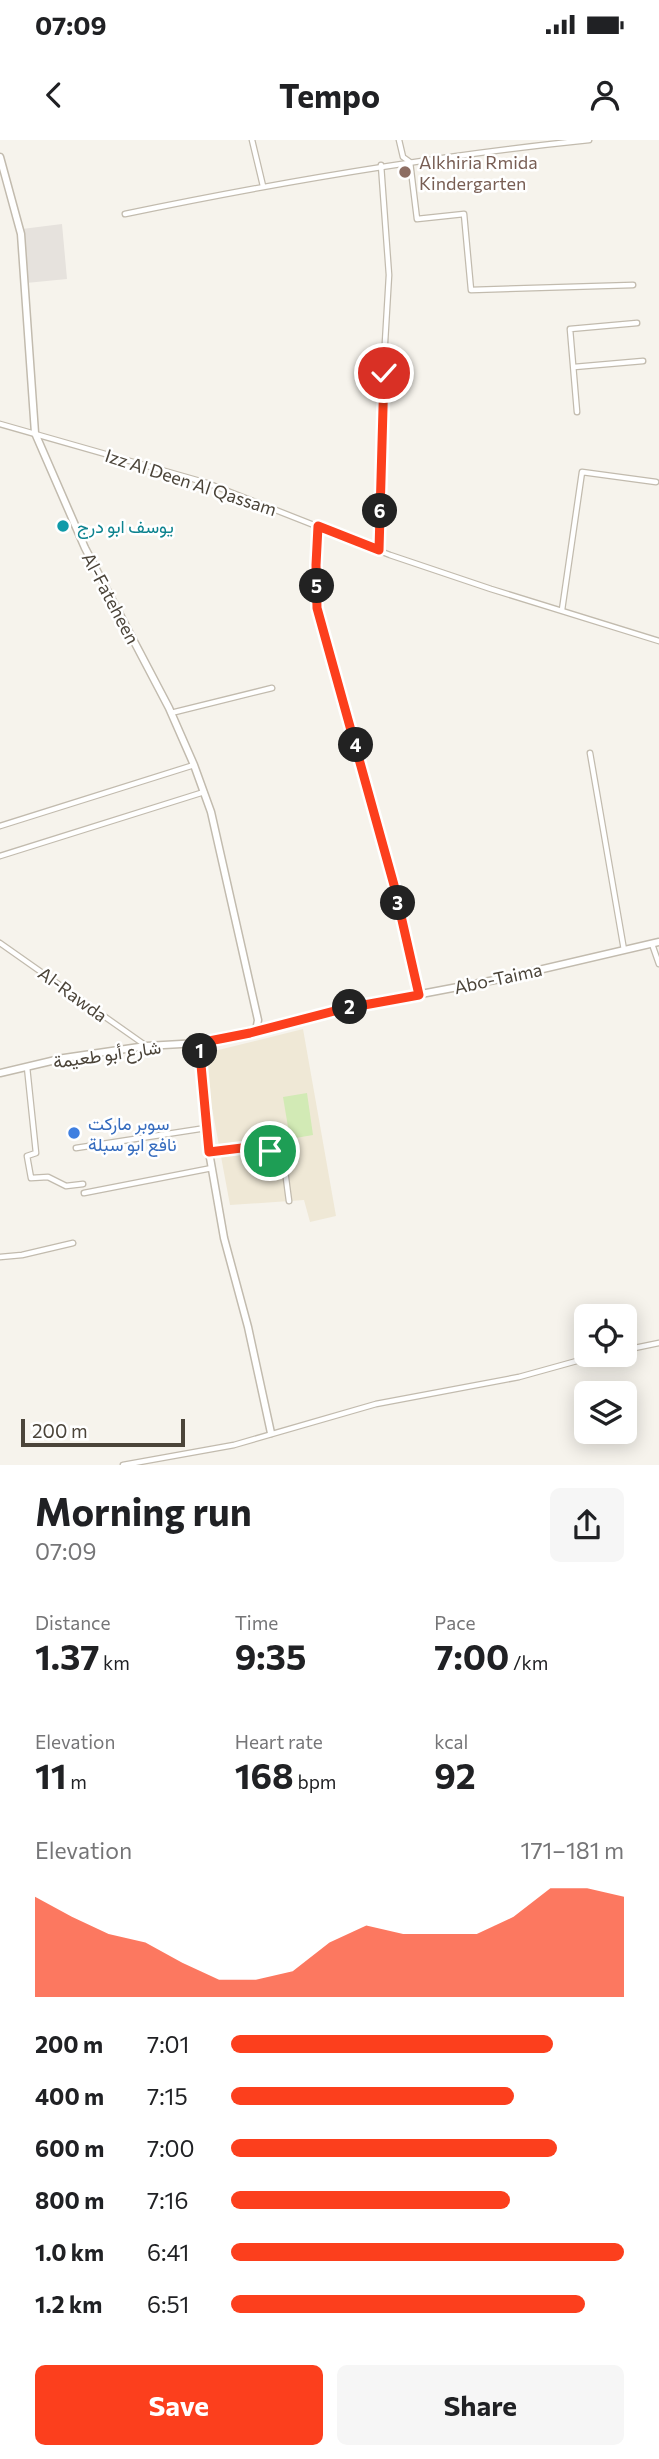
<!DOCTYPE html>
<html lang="en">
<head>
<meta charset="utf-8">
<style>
  :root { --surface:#fff; --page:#f6f6f6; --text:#202124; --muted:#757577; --accent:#fc3f1d }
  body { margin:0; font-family:Commissioner,Vazirmatn,sans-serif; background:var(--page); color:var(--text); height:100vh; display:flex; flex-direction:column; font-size:26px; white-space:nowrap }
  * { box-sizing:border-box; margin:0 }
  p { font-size:23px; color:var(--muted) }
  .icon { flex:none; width:38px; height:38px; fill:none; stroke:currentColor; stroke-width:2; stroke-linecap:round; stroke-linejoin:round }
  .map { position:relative; height:1325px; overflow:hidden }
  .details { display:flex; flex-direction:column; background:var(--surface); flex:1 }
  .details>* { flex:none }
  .controls { position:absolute; left:574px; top:1164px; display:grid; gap:14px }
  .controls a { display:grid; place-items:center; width:63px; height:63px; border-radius:10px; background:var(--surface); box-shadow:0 4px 18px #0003; font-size:35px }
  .scale { position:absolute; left:21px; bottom:18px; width:164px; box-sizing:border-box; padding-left:7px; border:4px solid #4b4439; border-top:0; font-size:19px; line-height:24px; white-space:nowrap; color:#4b4439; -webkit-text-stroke:5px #fff; paint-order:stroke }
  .pin { position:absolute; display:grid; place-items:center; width:60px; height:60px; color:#fff; margin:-30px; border:4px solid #fff; border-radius:50%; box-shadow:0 2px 7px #0007 }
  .km { position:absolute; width:35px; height:35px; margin:-18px; border-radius:50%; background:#222; color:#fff; font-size:19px; line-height:35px; text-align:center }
  .round { display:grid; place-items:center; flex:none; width:74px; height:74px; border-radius:10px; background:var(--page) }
  .summary { display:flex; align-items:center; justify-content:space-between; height:119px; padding:0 35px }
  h1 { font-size:38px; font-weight:700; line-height:52px }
  .figures { display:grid; grid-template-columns:repeat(3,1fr); gap:10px; height:119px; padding:7px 35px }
  .figures div { display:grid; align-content:center }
  .figures b { font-size:35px; font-weight:700 }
  .figures small { font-size:19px; font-weight:400 }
  .figures p { font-size:19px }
  .chart { height:196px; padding:14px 35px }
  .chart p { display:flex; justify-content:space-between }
  .chart svg { width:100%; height:126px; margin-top:7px; fill:var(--accent); opacity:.7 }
  .primary-button { display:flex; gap:14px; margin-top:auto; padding:14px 35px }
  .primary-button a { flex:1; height:80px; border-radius:10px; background:var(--accent); color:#fff; font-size:28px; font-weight:700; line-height:80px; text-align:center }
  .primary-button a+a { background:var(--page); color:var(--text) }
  ul { padding:0 35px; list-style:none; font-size:23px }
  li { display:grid; grid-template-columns:112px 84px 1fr; align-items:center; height:52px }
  li i { height:18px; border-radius:9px; background:var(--accent) }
  .status { display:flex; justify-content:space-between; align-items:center; height:49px; padding:0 35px; background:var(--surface); direction:ltr }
  .status svg { height:19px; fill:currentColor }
  header { display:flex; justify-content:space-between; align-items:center; height:91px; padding:0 35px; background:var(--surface); font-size:32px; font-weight:700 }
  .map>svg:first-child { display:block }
</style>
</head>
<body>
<div class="status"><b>07:09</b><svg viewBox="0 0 49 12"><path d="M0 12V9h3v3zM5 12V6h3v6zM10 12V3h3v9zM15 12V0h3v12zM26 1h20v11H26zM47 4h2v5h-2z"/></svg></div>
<header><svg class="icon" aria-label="back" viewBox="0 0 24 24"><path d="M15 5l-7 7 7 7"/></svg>Tempo<svg class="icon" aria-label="person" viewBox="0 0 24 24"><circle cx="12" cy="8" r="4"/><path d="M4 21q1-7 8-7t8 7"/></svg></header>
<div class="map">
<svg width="659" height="1325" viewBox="0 0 659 1325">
  <rect width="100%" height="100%" fill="#f6f3ec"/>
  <path fill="#e6e2dd" d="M62,84L67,139L26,143L22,89Z"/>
  <path fill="#efe8d6" d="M303,889L336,1076L310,1082L304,1060L230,1065L202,914Z"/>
  <path fill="#d2eab5" d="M307,953L313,995L290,999L283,957Z"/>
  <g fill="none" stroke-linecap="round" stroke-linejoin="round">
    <g stroke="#c2bbae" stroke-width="7">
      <g id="minor">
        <path d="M252,0L263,46"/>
        <path d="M399,0L403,17L410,22L417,79L464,74L471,150L633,145"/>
        <path d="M125,74C279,42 432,16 589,0"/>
        <path d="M574,227L643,221"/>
        <path d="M577,272L570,189L637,183"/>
        <path d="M0,284L207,343L390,415L491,449L659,501"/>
        <path d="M318,386L316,425L320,482L335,527L367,644L394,745L419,854"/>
        <path d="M379,409L381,270L389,135L381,25"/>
        <path d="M562,470L582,332L656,342"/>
        <path d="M171,573L272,548"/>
        <path d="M590,613L624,810"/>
        <path d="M0,686L194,625"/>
        <path d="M0,716L204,652"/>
        <path d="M0,803L145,905"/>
        <path d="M652,804L659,824"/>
        <path d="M27,927L36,1013L27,1016L31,1038L48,1037L66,1046L83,1044"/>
        <path d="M76,1008L206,988"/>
        <path d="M209,1012C229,1009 263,997 273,1019L284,1023L289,1061"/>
        <path d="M84,1053L212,1028"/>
        <path d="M0,1117L22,1115L73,1103"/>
        <path d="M625,1210L659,1203"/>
        <path d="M123,1325L234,1305L376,1264L519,1237L602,1214"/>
      </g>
    </g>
    <g stroke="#c2bbae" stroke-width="9">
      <g id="tertiary">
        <path d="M0,17L21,94L35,293L85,408L169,568L194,625L211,672L258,880L256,891"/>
        <path d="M199,903L209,1012L224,1098L248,1187L271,1293"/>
        <path d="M0,933L64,918L146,906L199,903L250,893L342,869L500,839L659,802"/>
      </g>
    </g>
    <use href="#minor" stroke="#fff" stroke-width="4.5"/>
    <use href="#tertiary" stroke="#fff" stroke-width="6"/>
  </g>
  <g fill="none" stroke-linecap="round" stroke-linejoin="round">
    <g stroke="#fff" stroke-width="14">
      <path id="route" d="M270,1011L258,1006L209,1012L199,903L250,893L342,869L419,855L394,745L317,468L316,425L318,386L379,410L384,233"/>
    </g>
    <use href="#route" stroke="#fc3f1d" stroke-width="9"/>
  </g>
  <circle fill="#8d6e63" stroke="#fff" stroke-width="2.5" cx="405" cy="32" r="7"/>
  <circle fill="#0f9aa8" stroke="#fff" stroke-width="2.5" cx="63" cy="386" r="7"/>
  <circle fill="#3f7fe0" stroke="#fff" stroke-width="2.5" cx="74" cy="993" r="7"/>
  <g text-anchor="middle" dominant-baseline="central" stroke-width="5" stroke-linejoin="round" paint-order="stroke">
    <g font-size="18" fill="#785e54" stroke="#fff" text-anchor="start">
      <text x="419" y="22">Alkhiria Rmida<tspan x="419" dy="21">Kindergarten</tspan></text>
    </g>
    <g font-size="18" fill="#4b4439" stroke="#fff">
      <text transform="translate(191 342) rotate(18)">Izz Al Deen Al Qassam</text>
      <text transform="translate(111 458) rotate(62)">Al-Fateheen</text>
      <text transform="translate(498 838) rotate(-12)">Abo-Taima</text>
      <text transform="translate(73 854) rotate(36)">Al-Rawda</text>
      <text transform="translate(107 914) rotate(-8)">شارع أبو طعيمة</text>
    </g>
    <g font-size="18" fill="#0d838f" stroke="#fff" text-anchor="start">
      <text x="77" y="386">يوسف ابو درج</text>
    </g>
    <g font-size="18" fill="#366cbe" stroke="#fff" text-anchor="start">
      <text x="88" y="983">سوبر ماركت<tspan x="88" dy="21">نافع ابو سبلة</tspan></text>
    </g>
  </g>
</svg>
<div class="controls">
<a><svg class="icon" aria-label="locate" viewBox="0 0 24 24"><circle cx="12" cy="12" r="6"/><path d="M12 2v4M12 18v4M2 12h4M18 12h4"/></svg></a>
<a><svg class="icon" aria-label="layers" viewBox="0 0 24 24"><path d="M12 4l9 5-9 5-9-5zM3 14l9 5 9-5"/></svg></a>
</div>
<div class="scale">200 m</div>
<div class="pin" style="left:270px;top:1011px;background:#1e9e55"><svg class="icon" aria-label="arrive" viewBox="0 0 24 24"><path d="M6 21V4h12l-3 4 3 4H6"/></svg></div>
<div class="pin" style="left:384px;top:233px;background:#d93025"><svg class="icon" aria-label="check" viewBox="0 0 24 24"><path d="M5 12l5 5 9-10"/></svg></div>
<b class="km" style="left:200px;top:911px">1</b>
<b class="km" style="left:350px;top:867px">2</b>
<b class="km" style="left:398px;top:763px">3</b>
<b class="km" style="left:356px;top:605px">4</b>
<b class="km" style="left:317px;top:446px">5</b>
<b class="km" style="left:380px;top:371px">6</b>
</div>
<section class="details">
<div class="summary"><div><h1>Morning run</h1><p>07:09</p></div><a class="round"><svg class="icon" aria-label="share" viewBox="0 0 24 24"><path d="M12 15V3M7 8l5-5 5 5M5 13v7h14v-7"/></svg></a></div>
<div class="figures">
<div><p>Distance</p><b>1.37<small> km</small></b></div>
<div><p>Time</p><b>9:35</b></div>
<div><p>Pace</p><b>7:00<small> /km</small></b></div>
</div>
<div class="figures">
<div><p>Elevation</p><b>11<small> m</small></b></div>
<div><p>Heart rate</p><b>168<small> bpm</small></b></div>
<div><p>kcal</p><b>92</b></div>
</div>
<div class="chart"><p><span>Elevation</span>171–181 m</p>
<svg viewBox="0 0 160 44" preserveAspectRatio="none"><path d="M0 44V9L10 16L20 22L30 25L40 32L50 38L60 38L70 35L80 25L90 19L100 22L110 22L120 22L130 16L140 6L150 6L160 9V44z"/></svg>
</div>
<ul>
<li><b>200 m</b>7:01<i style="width:82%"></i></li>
<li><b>400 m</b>7:15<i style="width:72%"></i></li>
<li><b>600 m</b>7:00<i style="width:83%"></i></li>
<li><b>800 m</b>7:16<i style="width:71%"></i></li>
<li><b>1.0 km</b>6:41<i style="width:100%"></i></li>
<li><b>1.2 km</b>6:51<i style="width:90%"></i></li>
</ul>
<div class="primary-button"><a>Save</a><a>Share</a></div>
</section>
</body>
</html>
